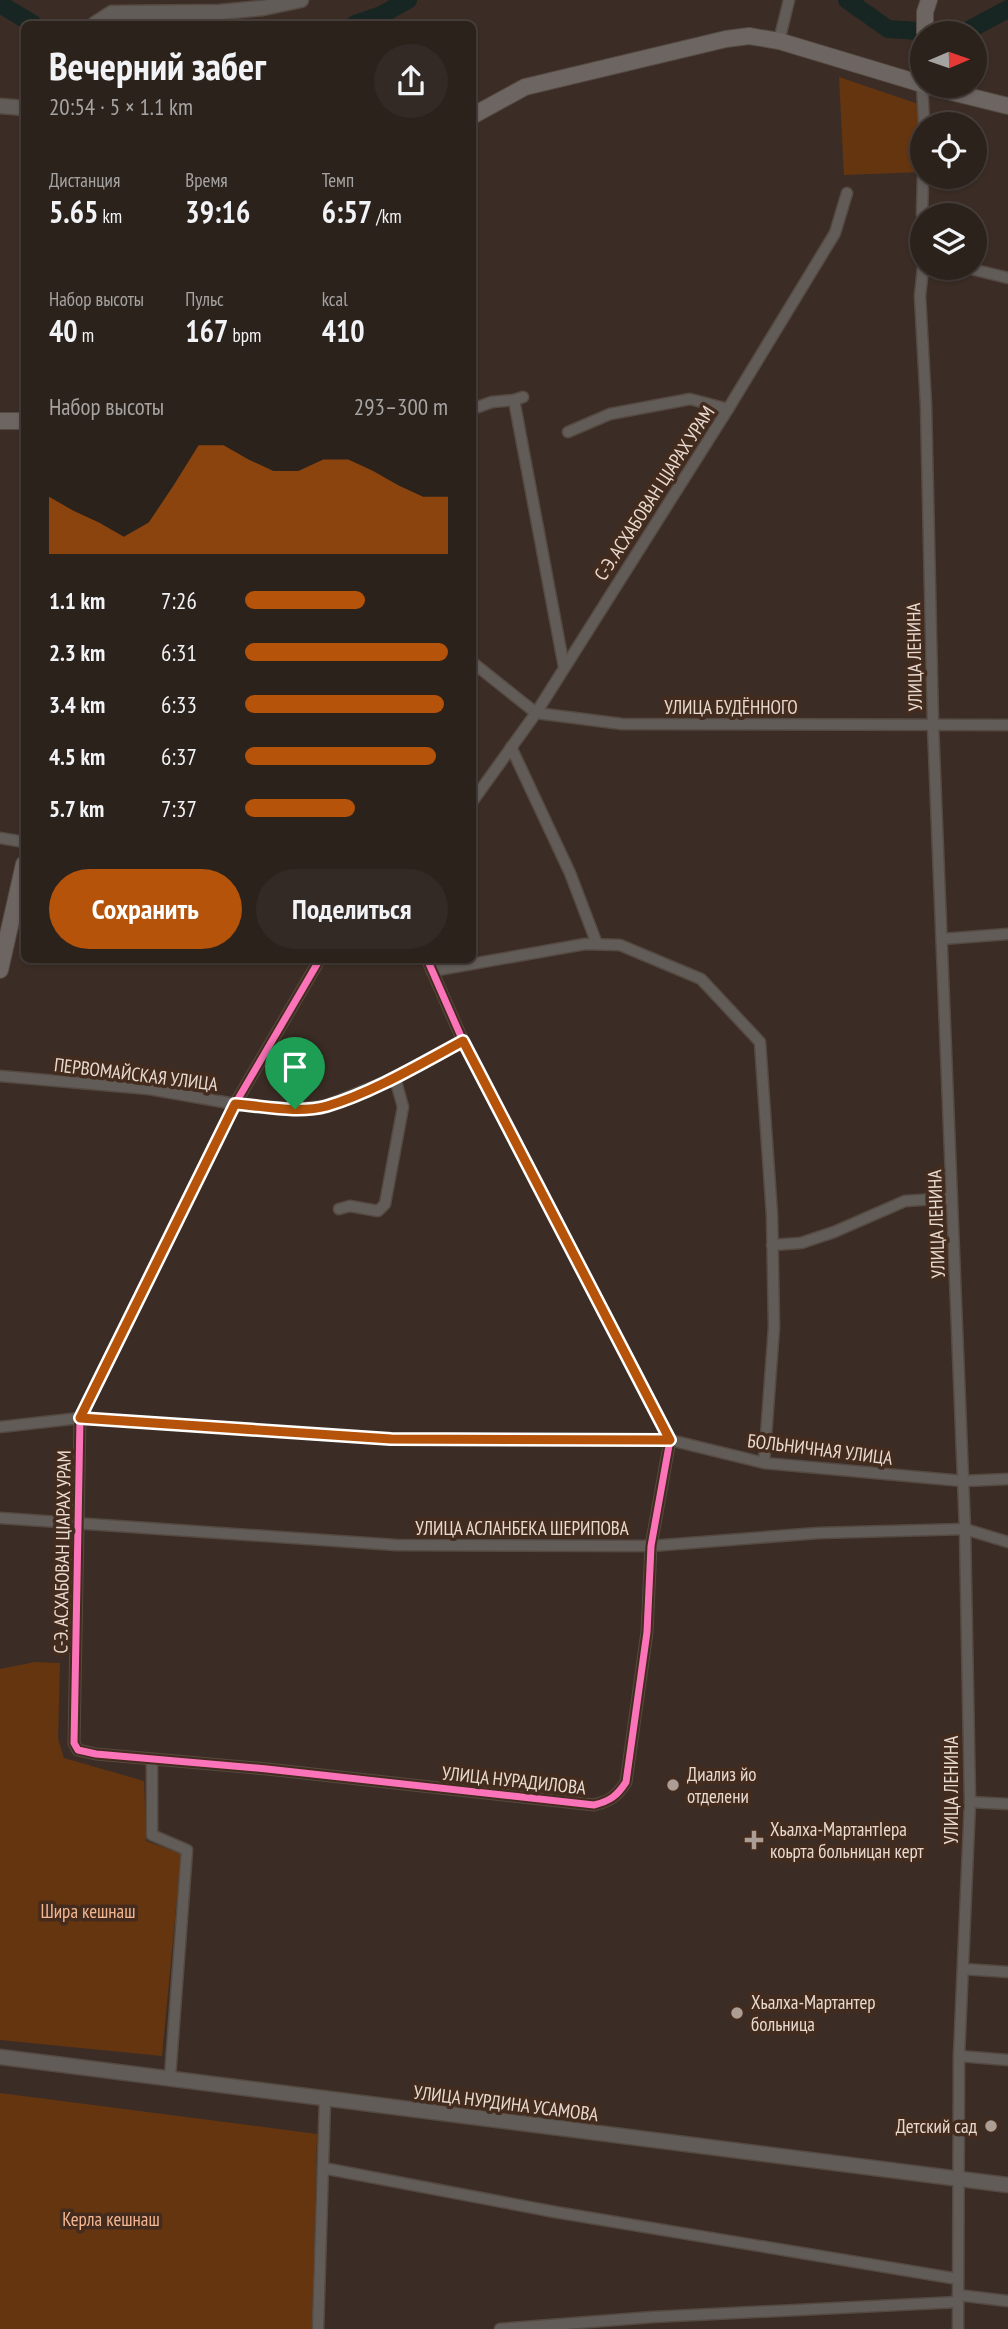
<!DOCTYPE html>
<html lang="ru">
<head>
<meta charset="utf-8">
<style>
  :root { --surface:#2c221c; --page:#342a25; --text:#f1f3f6; --muted:#a6a4a3; --line:#483f3b; --accent:#b45309 }
  body { margin:0; font-family:"PT Sans Narrow",sans-serif; background:var(--page); color:var(--text); height:100vh; display:flex; flex-direction:column; font-size:26px; white-space:nowrap }
  * { box-sizing:border-box; margin:0 }
  p { font-size:23px; color:var(--muted) }
  .icon { flex:none; width:38px; height:38px; fill:none; stroke:currentColor; stroke-width:2; stroke-linecap:round; stroke-linejoin:round }
  .map { position:relative; flex:1; overflow:hidden }
  .details { position:absolute; left:21px; top:21px; width:455px; height:942px; display:flex; flex-direction:column; background:var(--surface); border-radius:10px; box-shadow:0 2px 5px #0004,0 0 0 2px var(--line) }
  .details>* { flex:none }
  .needle { width:46px; rotate:88deg }
  .tools { position:absolute; left:910px; top:21px; display:grid; gap:14px }
  .tools a { display:grid; place-items:center; width:77px; height:77px; border-radius:50%; background:var(--surface); box-shadow:0 2px 5px #0004,0 0 0 2px var(--line); font-size:35px }
  .pin { position:absolute; display:grid; place-items:center; width:60px; height:60px; color:#fff; margin:-72px -30px; border-radius:50% 50% 50% 0; rotate:-45deg; box-shadow:0 0 7px #0007 }
  .pin .icon { rotate:45deg }
  .round { display:grid; place-items:center; flex:none; width:74px; height:74px; border-radius:37px; background:var(--page) }
  .summary { display:flex; align-items:center; justify-content:space-between; height:119px; padding:0 28px }
  h1 { font-size:38px; font-weight:700; line-height:52px }
  .figures { display:grid; grid-template-columns:repeat(3,1fr); gap:10px; height:119px; padding:7px 28px }
  .figures div { display:grid; align-content:center }
  .figures b { font-size:30px; font-weight:700 }
  .figures small { font-size:19px; font-weight:400 }
  .figures p { font-size:19px }
  .chart { height:196px; padding:14px 28px }
  .chart p { display:flex; justify-content:space-between }
  .chart svg { width:100%; height:126px; margin-top:7px; fill:var(--accent); opacity:.7 }
  .primary-button { display:flex; gap:14px; margin-top:auto; padding:14px 28px }
  .primary-button a { flex:1; height:80px; border-radius:42px; background:var(--accent); color:#fff; font-size:28px; font-weight:700; line-height:80px; text-align:center }
  .primary-button a+a { background:var(--page); color:var(--text) }
  ul { padding:0 28px; list-style:none; font-size:23px }
  li { display:grid; grid-template-columns:112px 84px 1fr; align-items:center; height:52px }
  li i { height:18px; border-radius:9px; background:var(--accent) }
  .map>svg:first-child { display:block }
</style>
</head>
<body>
<div class="map">
<svg width="1008" height="2329" viewBox="0 0 1008 2329">
  <rect width="100%" height="100%" fill="#3b2d25"/>
  <g fill="#653510">
    <path d="M839,77L921,105V172L844,175Z"/>
    <path d="M35,1662L60,1663L58,1739L64,1758L144,1781L146,1841L181,1854L162,2056L0,2040V1669Z"/>
    <path d="M0,2093L317,2134L312,2329H0Z"/>
  </g>
  <g fill="none" stroke-linecap="round" stroke-linejoin="round">
    <g stroke="#172623" stroke-width="18">
      <path d="M847,0L888,29L950,33"/>
      <path d="M0,4L33,24"/>
      <path d="M355,24L381,15L408,0"/>
      <path d="M963,33L1008,9"/>
    </g>
    <g stroke="#554a42" stroke-width="13">
      <g id="minor">
        <path d="M779,41L789,0"/>
        <path d="M922,84L924,124"/>
        <path d="M922,215L923,177"/>
        <path d="M923,268L920,296L926,405L933,725L965,1529L970,1802L959,2056L958,2329"/>
        <path d="M967,268L1008,278"/>
        <path d="M523,397L514,400L564,667"/>
        <path d="M472,409L492,402L514,400"/>
        <path d="M568,432L610,414L690,399L728,409"/>
        <path d="M472,662L536,713L622,724L1008,725"/>
        <path d="M511,747L570,873L597,944"/>
        <path d="M472,802L536,713L728,409L835,233L847,193"/>
        <path d="M0,838L24,842"/>
        <path d="M942,939L1008,934"/>
        <path d="M320,959L235,1104L80,1418L74,1743L78,1750L96,1754L267,1769L594,1805C610,1801 617,1796 626,1782L647,1632L651,1546L670,1440L463,1041L427,959"/>
        <path d="M432,971L585,944L620,945L701,979L760,1042L772,1215L774,1327L764,1463"/>
        <path d="M0,1076L149,1089L235,1104L295,1109L325,1106L395,1078L463,1041"/>
        <path d="M339,1209L350,1206L378,1211L385,1204L403,1107L395,1078"/>
        <path d="M772,1245L801,1243L834,1232L905,1201L952,1198"/>
        <path d="M0,1427L80,1418L391,1439L670,1440L764,1463L963,1481L1008,1479"/>
        <path d="M0,1518L396,1545L651,1546L818,1533L965,1529L1008,1542"/>
        <path d="M152,1759V1835L187,1850L170,2077"/>
        <path d="M970,1802L1008,1804"/>
        <path d="M963,1969L1008,1972"/>
        <path d="M959,2056L1008,2060"/>
        <path d="M323,2168L555,2212L958,2279"/>
        <path d="M958,2295L1008,2301"/>
        <path d="M318,2329L325,2099"/>
        <path d="M500,2329L653,2317L958,2302"/>
      </g>
    </g>
    <g stroke="#554a42" stroke-width="17">
      <g id="tertiary">
        <path d="M95,24L112,13L220,12L263,8L301,0"/>
        <path d="M0,106L24,108"/>
        <path d="M0,2057L1008,2185"/>
      </g>
    </g>
    <g stroke="#554a42" stroke-width="18">
      <g id="secondary">
        <path d="M925,33V12L929,0"/>
        <path d="M927,86L1008,106"/>
        <path d="M472,116L525,87L726,39L749,36L779,41L922,84"/>
        <path d="M0,421H24"/>
        <path d="M0,970L24,864"/>
      </g>
    </g>
    <use href="#minor" stroke="#625c59" stroke-width="10"/>
    <use href="#tertiary" stroke="#625c59" stroke-width="14"/>
    <use href="#secondary" stroke="#6c6561" stroke-width="16"/>
    <g stroke="#432b1d" stroke-width="11">
      <path id="cycleway" d="M320,959L235,1104L80,1418L74,1743L78,1750L96,1754L267,1769L594,1805C610,1801 617,1796 626,1782L647,1632L651,1546L670,1440L463,1041L427,959"/>
    </g>
    <use href="#cycleway" stroke="#fb73b8" stroke-width="7"/>
  </g>
  <g fill="none" stroke-linecap="round" stroke-linejoin="round">
    <g stroke="#fff" stroke-width="14">
      <path id="route" d="M463,1041L670,1440L391,1439L80,1418L235,1104C264,1106 298,1114 327,1106C372,1093 422,1063 463,1041Z"/>
    </g>
    <use href="#route" stroke="#b45309" stroke-width="9"/>
  </g>
  <g fill="#ac9d95" stroke="#432b1d" stroke-width="2.5">
    <circle cx="673" cy="1785" r="7"/>
    <path d="M750.5 1829.5h7v7h7v7h-7v7h-7v-7h-7v-7h7z"/>
    <circle cx="737" cy="2013" r="7"/>
    <circle cx="991" cy="2126" r="7"/>
  </g>
  <g text-anchor="middle" dominant-baseline="central" stroke-width="7" stroke-linejoin="round" paint-order="stroke">
    <g font-size="19" fill="#e9dad1" stroke="#432b1d">
      <text transform="translate(654 493) rotate(-57)">С-Э. АСХАБОВАН ЦIАРАХ УРАМ</text>
      <text transform="translate(914 657) rotate(-91)">УЛИЦА ЛЕНИНА</text>
      <text x="731" y="707">УЛИЦА БУДЁННОГО</text>
      <text transform="translate(136 1074) rotate(7)">ПЕРВОМАЙСКАЯ УЛИЦА</text>
      <text transform="translate(936 1224) rotate(-92)">УЛИЦА ЛЕНИНА</text>
      <text transform="translate(820 1449) rotate(7)">БОЛЬНИЧНАЯ УЛИЦА</text>
      <text x="522" y="1528">УЛИЦА АСЛАНБЕКА ШЕРИПОВА</text>
      <text transform="translate(62 1552) rotate(-89)">С-Э. АСХАБОВАН ЦIАРАХ УРАМ</text>
      <text transform="translate(514 1780) rotate(6)">УЛИЦА НУРАДИЛОВА</text>
      <text transform="translate(951 1790) rotate(-90)">УЛИЦА ЛЕНИНА</text>
      <text transform="translate(506 2103) rotate(7)">УЛИЦА НУРДИНА УСАМОВА</text>
    </g>
    <g font-size="19" fill="#e9dad1" stroke="#432b1d" text-anchor="start">
      <text x="687" y="1774">Диализ йо<tspan x="687" dy="22">отделени</tspan></text>
      <text x="770" y="1829">Хьалха-МартантIера<tspan x="770" dy="22">коьрта больницан керт</tspan></text>
      <text x="751" y="2002">Хьалха-Мартантер<tspan x="751" dy="22">больница</tspan></text>
      <text x="977" y="2126" text-anchor="end">Детский сад</text>
    </g>
    <g font-size="19" fill="#f4b690" stroke="#432b1d">
      <text x="88" y="1911">Шира кешнаш</text>
      <text x="111" y="2219">Керла кешнаш</text>
    </g>
  </g>
</svg>
<div class="tools">
<a><svg class="needle" viewBox="-14 -14 28 28"><path d="M0-13l5 13h-10z" fill="#e53935"/><path d="M0 13l5-13h-10z" fill="#a6a4a3"/></svg></a>
<a><svg class="icon" aria-label="locate" viewBox="0 0 24 24"><circle cx="12" cy="12" r="6"/><path d="M12 2v4M12 18v4M2 12h4M18 12h4"/></svg></a>
<a><svg class="icon" aria-label="layers" viewBox="0 0 24 24"><path d="M12 4l9 5-9 5-9-5zM3 14l9 5 9-5"/></svg></a>
</div>
<div class="pin" style="left:295px;top:1109px;background:#1e9e55"><svg class="icon" aria-label="arrive" viewBox="0 0 24 24"><path d="M6 21V4h12l-3 4 3 4H6"/></svg></div>
<section class="details">
<div class="summary"><div><h1>Вечерний забег</h1><p>20:54 · 5 × 1.1 km</p></div><a class="round"><svg class="icon" aria-label="share" viewBox="0 0 24 24"><path d="M12 15V3M7 8l5-5 5 5M5 13v7h14v-7"/></svg></a></div>
<div class="figures">
<div><p>Дистанция</p><b>5.65<small> km</small></b></div>
<div><p>Время</p><b>39:16</b></div>
<div><p>Темп</p><b>6:57<small> /km</small></b></div>
</div>
<div class="figures">
<div><p>Набор высоты</p><b>40<small> m</small></b></div>
<div><p>Пульс</p><b>167<small> bpm</small></b></div>
<div><p>kcal</p><b>410</b></div>
</div>
<div class="chart"><p><span>Набор высоты</span>293–300 m</p>
<svg viewBox="0 0 160 44" preserveAspectRatio="none"><path d="M0 44V24L10 29L20 33L30 38L40 33L50 20L60 6L70 6L80 11L90 15L100 15L110 11L120 11L130 15L140 20L150 24L160 24V44z"/></svg>
</div>
<ul>
<li><b>1.1 km</b>7:26<i style="width:59%"></i></li>
<li><b>2.3 km</b>6:31<i style="width:100%"></i></li>
<li><b>3.4 km</b>6:33<i style="width:98%"></i></li>
<li><b>4.5 km</b>6:37<i style="width:94%"></i></li>
<li><b>5.7 km</b>7:37<i style="width:54%"></i></li>
</ul>
<div class="primary-button"><a>Сохранить</a><a>Поделиться</a></div>
</section>
</div>
</body>
</html>
